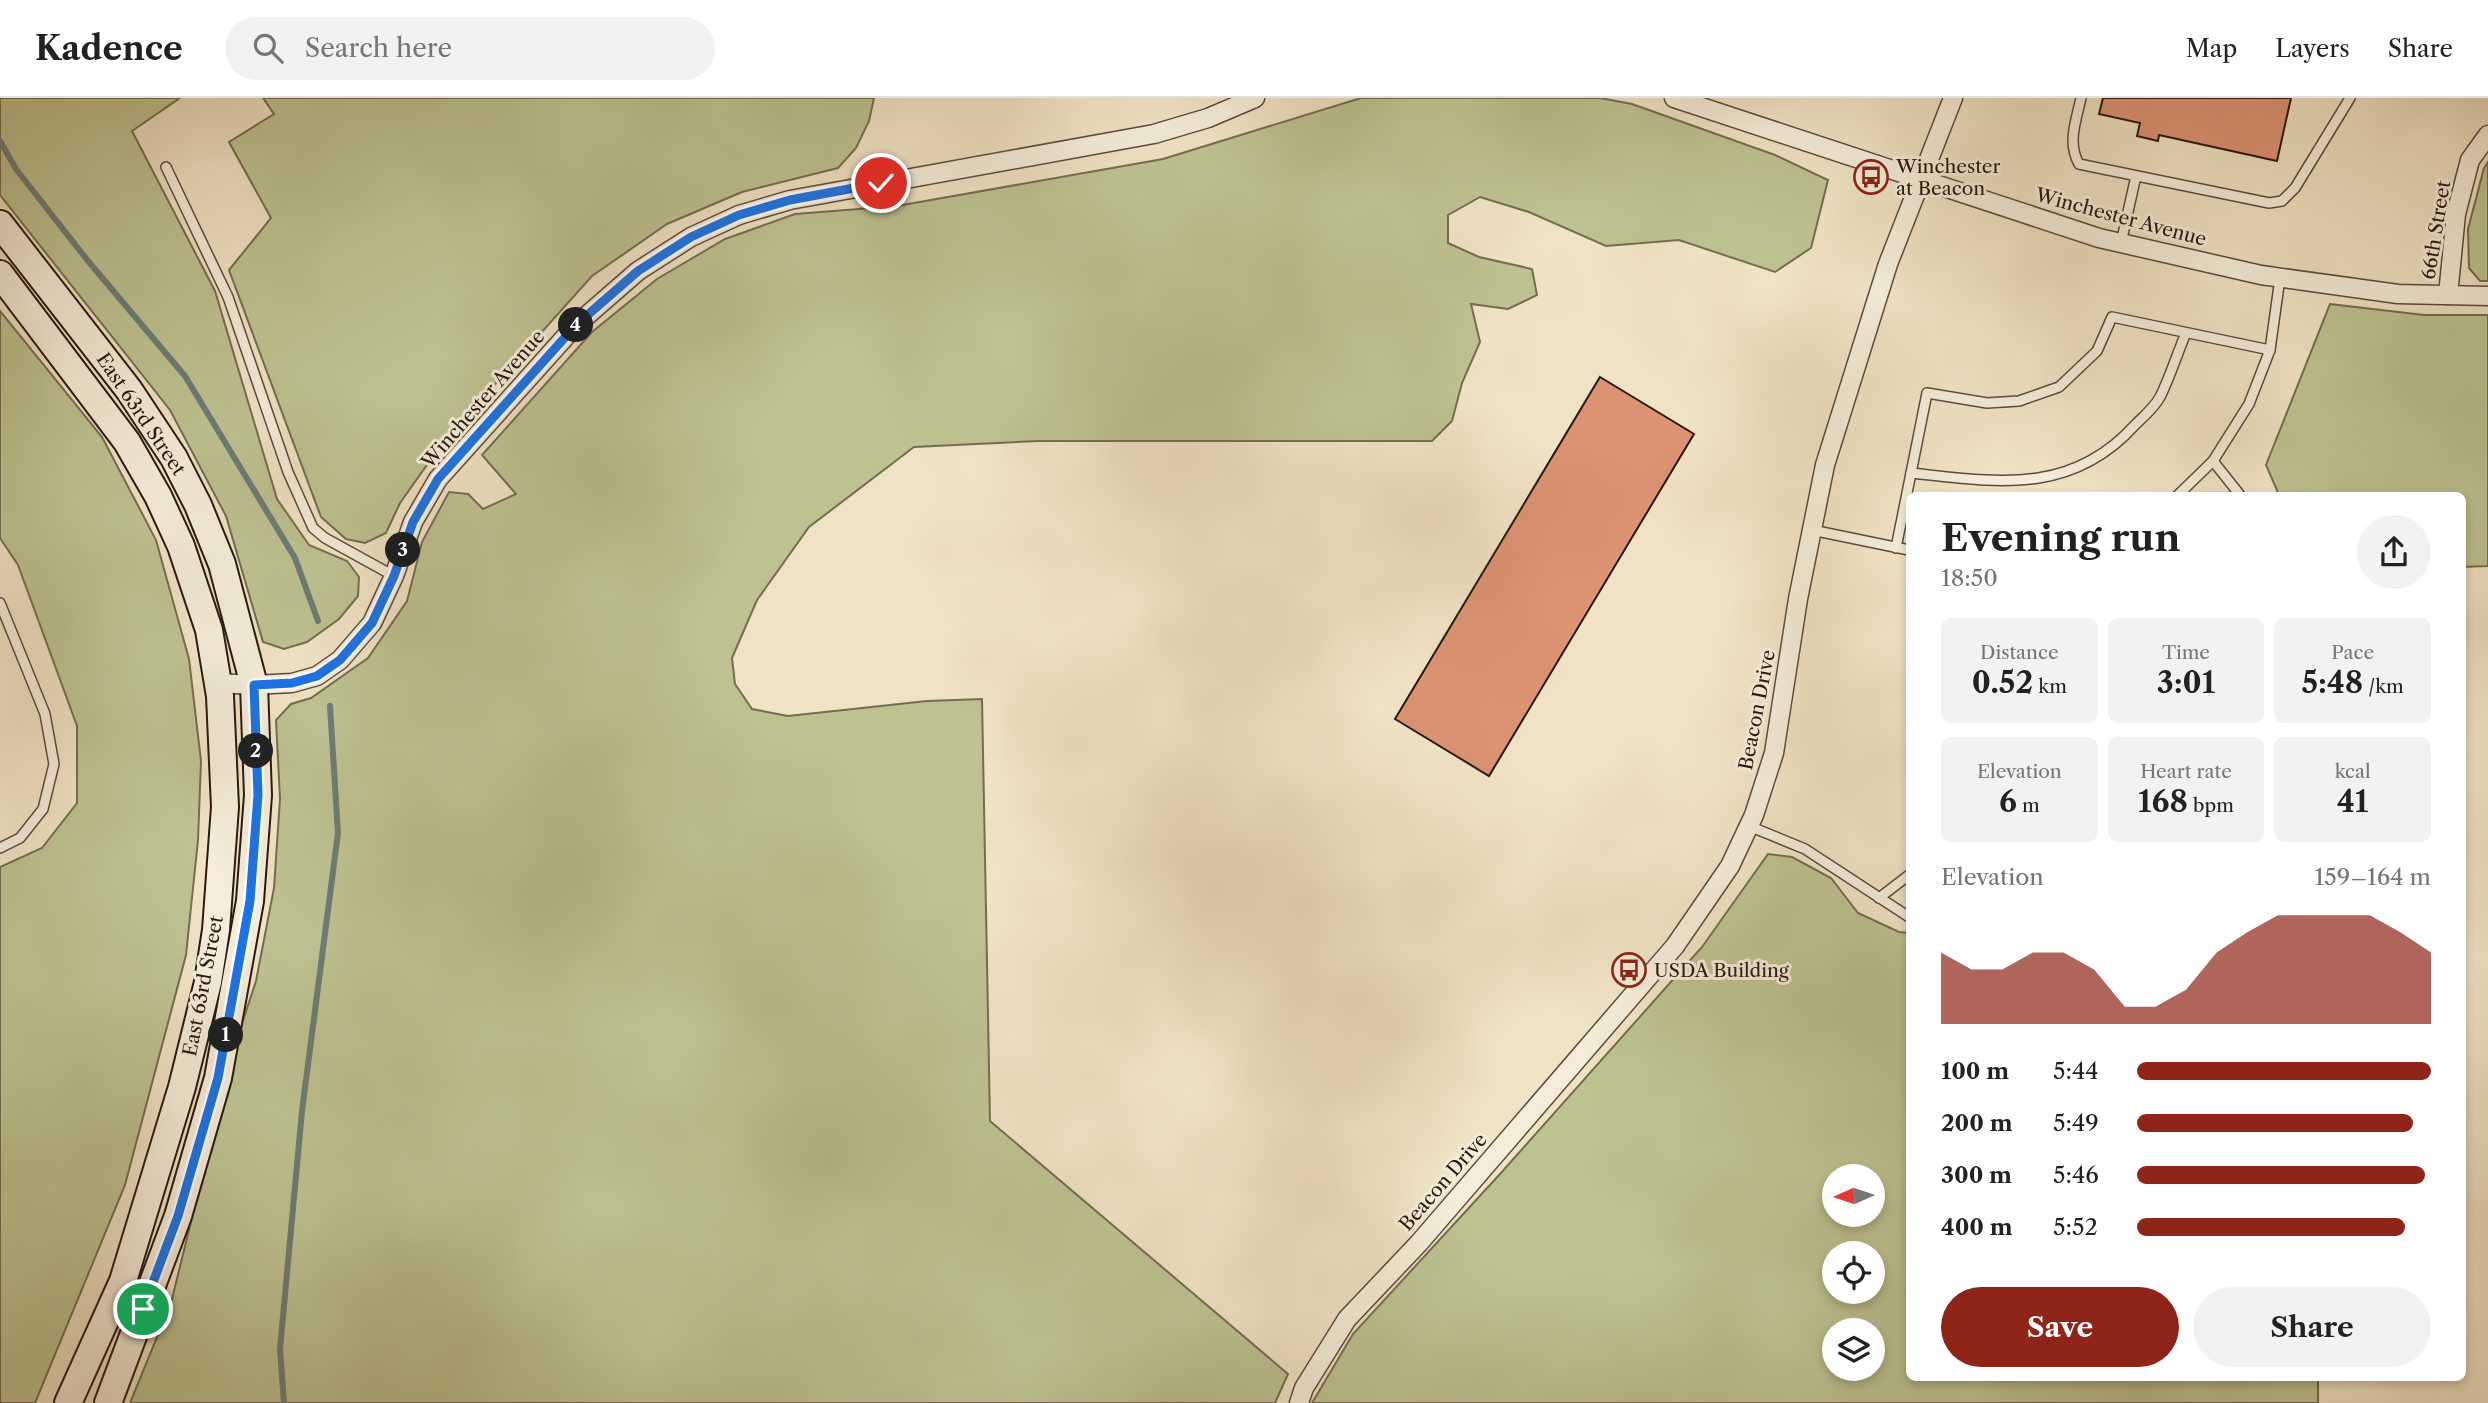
<!DOCTYPE html>
<html lang="en">
<head>
<meta charset="utf-8">
<style>
  :root { --surface:#fff; --page:#f2f2f2; --text:#222; --muted:#767676; --line:#e0e0e0; --accent:#8f2418 }
  body { margin:0; font-family:"Libre Caslon Text",serif; background:var(--page); color:var(--text); height:100vh; display:flex; flex-direction:column; font-size:26px; white-space:nowrap }
  * { box-sizing:border-box; margin:0 }
  p { font-size:23px; color:var(--muted) }
  .icon { flex:none; width:38px; height:38px; fill:none; stroke:currentColor; stroke-width:2; stroke-linecap:round; stroke-linejoin:round }
  .map { position:relative; flex:1; overflow:hidden }
  .drawer { position:absolute; left:1906px; top:394px; width:560px; height:889px; display:flex; flex-direction:column; background:var(--surface); border-radius:10px; box-shadow:0 4px 10px #0003 }
  .drawer>* { flex:none }
  .needle { width:46px; rotate:267deg }
  .controls { position:absolute; left:1822px; top:1066px; display:grid; gap:14px }
  .controls a { display:grid; place-items:center; width:63px; height:63px; border-radius:50%; background:var(--surface); box-shadow:0 4px 10px #0003; font-size:35px }
  .pin { position:absolute; display:grid; place-items:center; width:60px; height:60px; color:#fff; margin:-30px; border:4px solid #fff; border-radius:50%; box-shadow:0 2px 7px #0007 }
  .km { position:absolute; width:35px; height:35px; margin:-18px; border-radius:50%; background:#222; color:#fff; font-size:19px; line-height:35px; text-align:center }
  .round { display:grid; place-items:center; flex:none; width:74px; height:74px; border-radius:37px; background:var(--page) }
  .headline { display:flex; align-items:center; justify-content:space-between; height:119px; padding:0 35px }
  h1 { font-size:38px; font-weight:800; line-height:52px }
  .stats { display:grid; grid-template-columns:repeat(3,1fr); gap:10px; height:119px; padding:7px 35px }
  .stats div { display:grid; align-content:center; border-radius:10px; background:var(--page); text-align:center }
  .stats b { font-size:30px; font-weight:800 }
  .stats small { font-size:19px; font-weight:400 }
  .stats p { font-size:19px }
  .chart { height:196px; padding:14px 35px }
  .chart p { display:flex; justify-content:space-between }
  .chart svg { width:100%; height:126px; margin-top:7px; fill:var(--accent); opacity:.7 }
  .button { display:flex; gap:14px; margin-top:auto; padding:14px 35px }
  .button a { flex:1; height:80px; border-radius:42px; background:var(--accent); color:#fff; font-size:28px; font-weight:800; line-height:80px; text-align:center }
  .button a+a { background:var(--page); color:var(--text) }
  ul { padding:0 35px; list-style:none; font-size:23px }
  li { display:grid; grid-template-columns:112px 84px 1fr; align-items:center; height:52px }
  li i { height:18px; border-radius:9px; background:var(--accent) }
  header { display:flex; align-items:center; gap:42px; box-sizing:border-box; height:98px; padding:0 35px; background:var(--surface); border-bottom:2px solid var(--line) }
  header strong { font-size:33px }
  nav { display:flex; gap:38px; margin-inline-start:auto; font-size:24px }
  .search { width:490px; height:63px; background:var(--page); display:flex; align-items:center; gap:18px; box-sizing:border-box; padding:0 24px; border-radius:38px; color:var(--muted); font-size:26px }
  .map>svg:first-child { display:block }
</style>
</head>
<body>
<header>
<strong>Kadence</strong>
<div class="search"><svg class="icon" aria-label="search" viewBox="0 0 24 24"><circle cx="10" cy="10" r="6"/><path d="M15 15l6 6"/></svg>Search here</div>
<nav><a>Map</a><a>Layers</a><a>Share</a></nav>
</header>
<div class="map">
<svg width="2488" height="1305" viewBox="0 0 2488 1305">
  <rect width="100%" height="100%" fill="#f0e3c5"/>
  <filter id="stains"><feTurbulence type="fractalNoise" baseFrequency=".00286" numOctaves="4"/><feColorMatrix values="0 0 0 0 .2 0 0 0 0 .09 0 0 0 0 .02 0 0 0 .5 -.17"/></filter>
  <radialGradient id="worn" r=".72"><stop offset=".6" stop-color="#630" stop-opacity="0"/><stop offset="1" stop-color="#630" stop-opacity=".3"/></radialGradient>
  <g fill="#bec291" stroke="#746d51" stroke-width="2" fill-rule="evenodd">
    <path d="M0,0H180L132,33L215,193L277,401L309,447L347,463L359,479L358,498L339,521L307,544L284,551L263,544L226,418L170,312L0,97Z"/>
    <path d="M263,0H874L869,23L856,50L838,70L742,94L667,126L592,178L444,343L400,405L386,435L365,445L346,441L321,419L229,172L271,120L229,44L274,16Z"/>
    <path d="M1361,0H1600L1632,6L1775,57L1828,82L1811,150L1775,174L1679,142L1606,148L1529,114L1480,99L1448,117V145L1479,159L1532,171L1537,197L1508,211L1471,206L1480,244L1462,285L1452,323L1432,343H1038L914,349L809,429L757,502L732,560L735,586L752,611L788,618L927,603L982,601L990,1023L1288,1276L1275,1305H130L171,1205L233,953L256,883L274,790L280,701L276,622L291,606L311,600L368,560L407,503L422,444L449,394L468,396L483,411L516,396L482,357L592,234L657,181L725,141L795,116L897,108L1163,61Z"/>
    <path d="M2488,64V183H2480L2469,170L2468,131L2484,70Z"/>
    <path d="M2330,206L2424,217H2488V468L2462,469V397H2279L2266,367Z"/>
    <path d="M0,213L102,339L156,442L189,561L201,663L198,742L186,857L125,1087L35,1305H0V769L42,750L77,705V628L18,467L0,440Z"/>
    <path d="M1768,756L1792,759L1831,780L1858,815L1899,834L1909,835V1279H2318V1305H1312L1353,1236L1500,1076L1702,849ZM1834,1078H1872V1116H1834ZM1834,1155H1872V1194H1834ZM1834,1232H1872V1270H1834Z"/>
  </g>
  <g fill="none" stroke-linecap="round" stroke-linejoin="round">
    <g stroke="#6d7c75" stroke-width="6">
      <path d="M0,43L16,71L88,163L185,278L295,460L318,523"/>
      <path d="M284,1305L280,1251L302,1013L338,735L330,608"/>
    </g>
  </g>
  <g fill="#dc9374" stroke="#291811" stroke-width="2">
    <path d="M2103,0H2291L2277,63L2159,37L2158,43L2137,38L2140,25L2099,16Z"/>
    <path d="M1600,279L1694,336L1489,678L1395,621Z"/>
  </g>
  <g fill="none" stroke-linecap="round" stroke-linejoin="round">
    <g stroke="#5b4b3e" stroke-width="12">
      <g id="lane">
        <path d="M2081,0C2076,23 2067,45 2079,66L2269,105L2282,103L2295,90L2350,0"/>
        <path d="M166,69L228,199L288,374L313,430L325,440L394,478"/>
        <path d="M2121,145L2136,78"/>
        <path d="M2213,363L2240,397"/>
        <path d="M1911,375C1996,384 2071,398 2135,327C2143,319 2154,310 2160,299C2170,279 2177,256 2186,235"/>
        <path d="M2178,397L2213,363L2249,306L2270,252L2280,180"/>
        <path d="M1812,432L1909,452"/>
        <path d="M1896,450L1927,295L1987,305L2019,303L2059,289L2097,253L2112,219L2270,252"/>
        <path d="M0,505L45,616L54,666L43,711L20,740L0,750"/>
        <path d="M1749,728L1805,751L1909,819"/>
        <path d="M1879,800L1909,777"/>
      </g>
    </g>
    <g stroke="#5b4b3e" stroke-width="21">
      <g id="street">
        <path d="M1674,0L2099,140L2261,177L2398,196L2488,198"/>
        <path d="M2448,197L2456,116L2470,62L2488,37"/>
        <path d="M218,585L254,587L292,585L317,578L340,562L372,525L394,478L413,424L438,381L576,227L638,173L691,139L739,117L790,102L1154,36L1208,20L1255,0"/>
        <path d="M1299,1305L1304,1290L1347,1221L1419,1145L1675,848L1730,768L1754,717L1774,655L1798,501L1825,367L1888,166L1953,0"/>
      </g>
    </g>
    <g stroke="#291811" stroke-width="30">
      <g id="secondary">
        <path d="M0,126L129,292L174,360L198,407L222,466L254,587L258,697L250,803L218,980L178,1118L108,1305"/>
        <path d="M0,176L127,344L158,398L181,448L209,532L220,598L225,709L216,832L208,884L182,989L123,1183L68,1305"/>
      </g>
    </g>
    <use href="#lane" stroke="#f5edd9" stroke-width="9"/>
    <use href="#street" stroke="#f5edd9" stroke-width="18"/>
    <use href="#secondary" stroke="#f5edd9" stroke-width="26"/>
  </g>
  <g fill="none" stroke-linecap="round" stroke-linejoin="round">
    <g stroke="#fff" stroke-width="14">
      <path id="route" d="M143,1211L178,1118L218,980L250,803L258,697L254,587L292,585L317,578L340,562L372,525L394,478L413,424L438,381L576,227L638,173L691,139L739,117L790,102L881,85"/>
    </g>
    <use href="#route" stroke="#1a73e8" stroke-width="9"/>
  </g>
  <defs>
    <g id="bus-ring" transform="scale(1.75)"><circle r="9.5" fill="#f5edd9" stroke="#8f2418" stroke-width="1.5"/><path d="M-5-6H5V4H4V6H2V4H-2V6H-4V4H-5ZM-3.5-4V0h7V-4ZM-3.5 1.2v1.5H-2V1.2ZM2 1.2v1.5H3.5V1.2Z" fill="#8f2418"/></g>
  </defs>
  <g fill-rule="evenodd">
    <use href="#bus-ring" x="1871" y="79"/>
    <use href="#bus-ring" x="1629" y="872"/>
  </g>
  <g text-anchor="middle" dominant-baseline="central" stroke-width="6" stroke-linejoin="round" paint-order="stroke">
    <g font-size="19" fill="#291811" stroke="#f5edd9" text-anchor="start">
      <text x="1896" y="68">Winchester<tspan x="1896" dy="22">at Beacon</tspan></text>
      <text x="1654" y="872">USDA Building</text>
    </g>
    <g font-size="19" fill="#291811" stroke="#f5edd9">
      <text transform="translate(2121 119) rotate(15)">Winchester Avenue</text>
      <text transform="translate(2436 132) rotate(-81)">66th Street</text>
      <text transform="translate(483 301) rotate(-49)">Winchester Avenue</text>
      <text transform="translate(141 316) rotate(56)">East 63rd Street</text>
      <text transform="translate(1757 612) rotate(-79)">Beacon Drive</text>
      <text transform="translate(203 888) rotate(-79)">East 63rd Street</text>
      <text transform="translate(1443 1084) rotate(-49)">Beacon Drive</text>
    </g>
  </g>
  <rect width="100%" height="100%" filter="url(#stains)"/>
  <rect width="100%" height="100%" fill="url(#worn)"/>
</svg>
<div class="controls">
<a><svg class="needle" viewBox="-14 -14 28 28"><path d="M0-13l5 13h-10z" fill="#e53935"/><path d="M0 13l5-13h-10z" fill="#767676"/></svg></a>
<a><svg class="icon" aria-label="locate" viewBox="0 0 24 24"><circle cx="12" cy="12" r="6"/><path d="M12 2v4M12 18v4M2 12h4M18 12h4"/></svg></a>
<a><svg class="icon" aria-label="layers" viewBox="0 0 24 24"><path d="M12 4l9 5-9 5-9-5zM3 14l9 5 9-5"/></svg></a>
</div>
<div class="pin" style="left:143px;top:1211px;background:#1e9e55"><svg class="icon" aria-label="arrive" viewBox="0 0 24 24"><path d="M6 21V4h12l-3 4 3 4H6"/></svg></div>
<div class="pin" style="left:881px;top:85px;background:#d93025"><svg class="icon" aria-label="check" viewBox="0 0 24 24"><path d="M5 12l5 5 9-10"/></svg></div>
<b class="km" style="left:226px;top:937px">1</b>
<b class="km" style="left:256px;top:653px">2</b>
<b class="km" style="left:403px;top:452px">3</b>
<b class="km" style="left:576px;top:227px">4</b>
<section class="drawer">
<div class="headline"><div><h1>Evening run</h1><p>18:50</p></div><a class="round"><svg class="icon" aria-label="share" viewBox="0 0 24 24"><path d="M12 15V3M7 8l5-5 5 5M5 13v7h14v-7"/></svg></a></div>
<div class="stats">
<div><p>Distance</p><b>0.52<small> km</small></b></div>
<div><p>Time</p><b>3:01</b></div>
<div><p>Pace</p><b>5:48<small> /km</small></b></div>
</div>
<div class="stats">
<div><p>Elevation</p><b>6<small> m</small></b></div>
<div><p>Heart rate</p><b>168<small> bpm</small></b></div>
<div><p>kcal</p><b>41</b></div>
</div>
<div class="chart"><p><span>Elevation</span>159–164 m</p>
<svg viewBox="0 0 160 44" preserveAspectRatio="none"><path d="M0 44V19L10 25L20 25L30 19L40 19L50 25L60 38L70 38L80 32L90 19L100 12L110 6L120 6L130 6L140 6L150 12L160 19V44z"/></svg>
</div>
<ul>
<li><b>100 m</b>5:44<i style="width:100%"></i></li>
<li><b>200 m</b>5:49<i style="width:94%"></i></li>
<li><b>300 m</b>5:46<i style="width:98%"></i></li>
<li><b>400 m</b>5:52<i style="width:91%"></i></li>
</ul>
<div class="button"><a>Save</a><a>Share</a></div>
</section>
</div>
</body>
</html>
